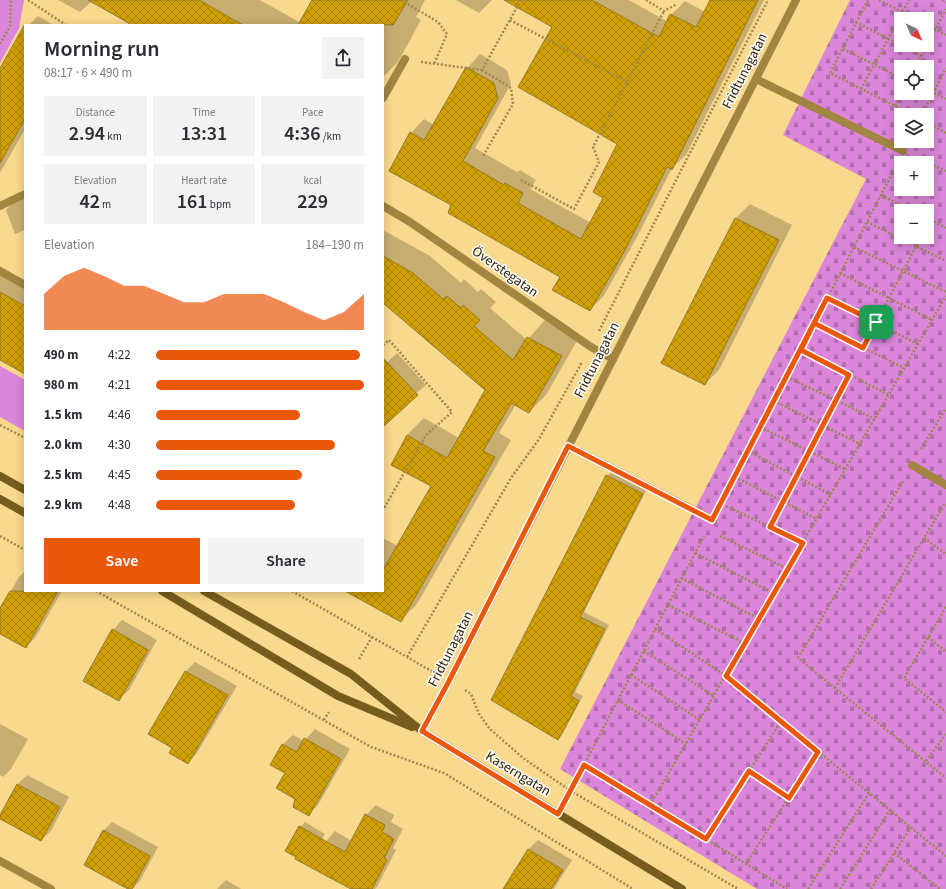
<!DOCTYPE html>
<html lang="en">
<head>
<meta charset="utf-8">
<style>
  :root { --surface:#fff; --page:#f2f2f3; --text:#2b2b33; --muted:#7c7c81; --accent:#ea580c }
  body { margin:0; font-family:"Source Sans 3",sans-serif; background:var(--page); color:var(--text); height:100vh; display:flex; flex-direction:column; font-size:15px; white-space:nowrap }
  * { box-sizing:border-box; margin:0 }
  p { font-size:13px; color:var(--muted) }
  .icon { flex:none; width:22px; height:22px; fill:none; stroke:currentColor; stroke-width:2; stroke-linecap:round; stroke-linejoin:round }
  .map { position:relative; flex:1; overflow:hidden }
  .side { position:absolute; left:24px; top:24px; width:360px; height:568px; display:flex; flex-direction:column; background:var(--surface); border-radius:0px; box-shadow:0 2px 10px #0003 }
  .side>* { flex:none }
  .needle { width:26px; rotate:136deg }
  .controls { position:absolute; left:894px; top:12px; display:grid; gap:8px }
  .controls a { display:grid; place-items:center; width:40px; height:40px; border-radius:0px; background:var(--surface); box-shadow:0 2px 10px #0003; font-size:20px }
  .pin { position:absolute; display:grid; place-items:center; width:34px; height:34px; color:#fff; margin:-17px; border-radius:8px; box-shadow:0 2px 6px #0006 }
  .round { display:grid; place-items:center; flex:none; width:42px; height:42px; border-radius:0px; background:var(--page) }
  .summary { display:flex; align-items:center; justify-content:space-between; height:68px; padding:0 20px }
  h1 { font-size:22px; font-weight:600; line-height:30px }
  .metrics { display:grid; grid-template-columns:repeat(3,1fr); gap:6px; height:68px; padding:4px 20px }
  .metrics div { display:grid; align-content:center; border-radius:0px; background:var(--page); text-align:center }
  .metrics b { font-size:20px; font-weight:600 }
  .metrics small { font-size:11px; font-weight:400 }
  .metrics p { font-size:11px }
  .chart { height:112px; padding:8px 20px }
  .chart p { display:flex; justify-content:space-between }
  .chart svg { width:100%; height:72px; margin-top:4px; fill:var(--accent); opacity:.7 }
  .cta { display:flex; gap:8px; margin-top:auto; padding:8px 20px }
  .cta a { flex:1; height:46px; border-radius:0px; background:var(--accent); color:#fff; font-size:16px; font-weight:600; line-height:46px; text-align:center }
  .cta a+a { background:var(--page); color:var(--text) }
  ul { padding:0 20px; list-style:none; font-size:13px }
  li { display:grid; grid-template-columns:64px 48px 1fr; align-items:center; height:30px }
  li i { height:10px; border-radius:5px; background:var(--accent) }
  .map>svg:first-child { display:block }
</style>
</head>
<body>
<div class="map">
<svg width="946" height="889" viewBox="0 0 946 889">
  <defs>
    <pattern id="cemetery-stones" width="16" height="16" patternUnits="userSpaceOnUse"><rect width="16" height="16" fill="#db86db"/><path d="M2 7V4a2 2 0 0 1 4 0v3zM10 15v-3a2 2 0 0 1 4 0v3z" fill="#b26daf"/></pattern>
    <pattern id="building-cross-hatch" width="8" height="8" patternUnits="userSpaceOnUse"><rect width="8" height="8" fill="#d1a100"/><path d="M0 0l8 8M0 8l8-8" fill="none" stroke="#aa8300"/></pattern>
  </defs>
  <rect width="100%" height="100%" fill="#f9d98d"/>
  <path fill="url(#cemetery-stones)" fill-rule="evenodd" d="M850,0H946V889H757L560,769L866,179L783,135ZM901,19H927V45H901ZM901,67H927V93H901ZM901,115H927V141H901ZM901,163H927V189H901ZM901,211H927V237H901Z"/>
  <g fill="#db86db">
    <path d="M0,0H24L19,28L0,63Z"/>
    <path d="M0,366L25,380V431L0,417Z"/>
  </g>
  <g fill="#0003">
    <path d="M58,0H260L301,23L313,0H425L416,17L421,20L398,62L383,77V25H135L92,1L80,12Z"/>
    <path d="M456,0H492L479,13Z"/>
    <path d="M530,0H629L668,22L671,15L685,1L705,12L711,0H764L686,155L672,168L637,237L603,297L589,310L561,276L453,205L411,133L424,119L434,125L467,68L480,54L507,70L511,84L475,148L517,172L520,170L536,180L530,189L591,223L604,197L619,143L554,26Z"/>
    <path d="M38,16L53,25H29Z"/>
    <path d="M25,29V129L0,173V70Z"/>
    <path d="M25,197V230L15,234L6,210L16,200Z"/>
    <path d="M750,204L792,225L719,370L705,384L663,363L736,218Z"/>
    <path d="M383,230L430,256L461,283L464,279L478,292L481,289L496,302L490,308L527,340L545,320L578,339L546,395L529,412L516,404L499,433L511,440L417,604L400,621L347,591H383V538L398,546L432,486L407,435L424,418L459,438L486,390L383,302Z"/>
    <path d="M0,274L25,288V373L0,359Z"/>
    <path d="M397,353L426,385L383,422V366Z"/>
    <path d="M612,471L647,489L584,612L609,625L575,692L583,696L562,735L558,739L492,700L607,476Z"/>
    <path d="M25,571V591H62L35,638L26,647L0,633V610L19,577Z"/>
    <path d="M122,620L157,640L129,690L119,699L113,630Z"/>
    <path d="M195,662L237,686L197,753L188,763L174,747L150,733L186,671Z"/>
    <path d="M0,724L28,739L11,769L3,777L0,775Z"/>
    <path d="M315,729L350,749L318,805L309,814L296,799L286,772L272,764L283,744L293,735L304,741Z"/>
    <path d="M27,775L69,797L51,831L41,840L0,818L18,784Z"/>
    <path d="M376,805L394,815L391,822L403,829L393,848L396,850L377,887L375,889H354L322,872L326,841L335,831L352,841L366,815Z"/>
    <path d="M112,822L158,847L140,881L132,889H130L103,831Z"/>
    <path d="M305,822L325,834L312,857L300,827Z"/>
    <path d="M538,840L572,860L554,889H510L529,849Z"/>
    <path d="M226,880L241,889H217Z"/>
  </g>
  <g fill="url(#building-cross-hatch)" stroke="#97792c">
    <path d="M88,0H199L243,25H132Z"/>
    <path d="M312,0H408L393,25H298Z"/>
    <path d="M504,0H592L659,37L670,14L696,27L710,0H758L672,170L667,167L624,252L590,311L552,290L560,277L448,213L451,205L389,171L410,132L424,140L466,67L494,83L498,98L463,161L504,185L505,183L523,193L518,203L581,239L603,198L593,192L617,144L518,87L552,27Z"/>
    <path d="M25,24V119L0,163V68Z"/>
    <path d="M735,218L779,240L705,385L661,363Z"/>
    <path d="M383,256L413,273L443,299L447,296L461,308L463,305L480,320L474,326L513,360L527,337L562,356L529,413L511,403L483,451L495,457L401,622L345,591H383V570L431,486L391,465L407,435L447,458L485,390L383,303Z"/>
    <path d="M0,292L25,306V374L0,360Z"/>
    <path d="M383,358L418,395L383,427Z"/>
    <path d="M606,475L643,494L580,617L605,629L571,696L579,701L558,740L491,700Z"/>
    <path d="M10,591H58L26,648L0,634V608Z"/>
    <path d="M112,629L148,650L119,701L83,681Z"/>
    <path d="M185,671L228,695L188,764L169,753L172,748L148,734Z"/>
    <path d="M304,738L341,759L309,816L293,807L295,799L276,788L285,773L270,765L282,744L297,752Z"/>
    <path d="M17,784L60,807L41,841L0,819V815Z"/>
    <path d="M365,814L385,825L382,832L394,839L384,858L387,860L372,889H351L295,859L296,857L285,851L299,826L345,852Z"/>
    <path d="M103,830L150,856L132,889H128L84,865Z"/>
    <path d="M528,849L563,870L551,889H503Z"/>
  </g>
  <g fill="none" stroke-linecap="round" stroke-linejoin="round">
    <g stroke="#9f8850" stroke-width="2.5" stroke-dasharray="2 2" stroke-linecap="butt">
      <path d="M28,0L66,25"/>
      <path d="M401,0L438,22L447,34L434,64"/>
      <path d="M646,0L664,11L677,4"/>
      <path d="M868,0L830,73L913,115"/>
      <path d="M879,0L916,19"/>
      <path d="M942,0L946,2"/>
      <path d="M510,20L627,82"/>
      <path d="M856,22L921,56"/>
      <path d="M927,25L946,35"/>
      <path d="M0,44L10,26L11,0"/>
      <path d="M843,49L901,78"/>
      <path d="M421,62L482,70L521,0"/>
      <path d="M916,67L946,9"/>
      <path d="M482,70L511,88L513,104L483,156"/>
      <path d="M861,89L909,0"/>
      <path d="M934,93L946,99"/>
      <path d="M895,106L902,93"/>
      <path d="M922,115L946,68"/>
      <path d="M927,122L946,133"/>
      <path d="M919,159L946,171"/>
      <path d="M521,180L574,209L599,162L593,147L664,11"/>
      <path d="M881,195L912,211"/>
      <path d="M927,218L946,228"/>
      <path d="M867,222L946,261"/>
      <path d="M927,226L930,220"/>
      <path d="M854,247L946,292"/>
      <path d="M840,273L932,320"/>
      <path d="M827,298L918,344"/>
      <path d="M814,323L904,368"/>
      <path d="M599,331L768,0"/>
      <path d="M383,345L389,340L452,412L426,435L383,510"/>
      <path d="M863,348L921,237"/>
      <path d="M801,350L889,395"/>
      <path d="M787,377L875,419"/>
      <path d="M774,401L860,444"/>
      <path d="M0,425L25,438"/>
      <path d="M760,427L845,469"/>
      <path d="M921,449L946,408"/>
      <path d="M748,451L831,495"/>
      <path d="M735,477L817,519"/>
      <path d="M903,481L798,658L946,778"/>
      <path d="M720,505L896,166"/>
      <path d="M726,506L803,543"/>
      <path d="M770,527L849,375"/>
      <path d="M0,536L25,550"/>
      <path d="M720,536L788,569"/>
      <path d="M924,538L946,554"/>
      <path d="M695,553L773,593"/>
      <path d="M681,578L759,619"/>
      <path d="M96,591L371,747L444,773L633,889"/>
      <path d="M292,591L433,672"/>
      <path d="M668,605L744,643"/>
      <path d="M946,607L904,678L946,712"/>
      <path d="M655,629L726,676L946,856"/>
      <path d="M928,637L946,652"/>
      <path d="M644,651L714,696"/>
      <path d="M407,657L511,478L539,439L582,362"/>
      <path d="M359,659L372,637"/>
      <path d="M631,675L700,720"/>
      <path d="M835,688L945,503"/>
      <path d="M465,690L471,694L479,714L490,729L523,758L571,791L738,889"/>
      <path d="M618,700L686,744"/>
      <path d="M324,720L329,712"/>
      <path d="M926,761L946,734"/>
      <path d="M585,765L787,889"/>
      <path d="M749,771L789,798"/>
      <path d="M566,799L704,536"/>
      <path d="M650,805L946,296"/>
      <path d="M706,839L781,721"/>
      <path d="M894,853L940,889"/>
      <path d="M746,864L818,752"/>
      <path d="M808,889L869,793"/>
      <path d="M840,889L890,810"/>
      <path d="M871,889L911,827"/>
    </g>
    <g stroke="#a18540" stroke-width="8">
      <path d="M756,79L903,151"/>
      <path d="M383,98L405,59"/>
      <path d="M0,206L25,194"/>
      <path d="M0,271L25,285"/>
      <path d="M568,446L713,520"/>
      <path d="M912,465L946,485"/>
    </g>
    <g stroke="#a18540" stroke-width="8">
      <path d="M383,206L410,222L591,347L613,359"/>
      <path d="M422,731L449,681L796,0"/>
      <path d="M0,861L51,889"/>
    </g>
    <g stroke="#765d1e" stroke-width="8">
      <path d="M0,476L25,490"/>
      <path d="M0,499L25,513"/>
      <path d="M162,591L338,696L412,727"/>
      <path d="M204,591L351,674L422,731L682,889"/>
    </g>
  </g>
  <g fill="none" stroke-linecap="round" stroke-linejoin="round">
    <g stroke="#fff" stroke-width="8">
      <path id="route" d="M876,322L827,298L712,520L568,446L449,681L422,731L558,814L584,765L706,839L749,771L789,798L818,752L726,676L803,543L770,527L849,375L801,350L814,323L863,348L876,322"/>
    </g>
    <use href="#route" stroke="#ea580c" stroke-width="5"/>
  </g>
  <g text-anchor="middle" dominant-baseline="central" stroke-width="3" stroke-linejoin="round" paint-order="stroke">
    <g font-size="14" fill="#312404" stroke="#fdfdfd">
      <text transform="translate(745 71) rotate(-63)">Fridtunagatan</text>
      <text transform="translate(505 272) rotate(35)">Överstegatan</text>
      <text transform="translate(597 360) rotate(-63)">Fridtunagatan</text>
      <text transform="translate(451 649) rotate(-63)">Fridtunagatan</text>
      <text transform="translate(518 774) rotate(31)">Kaserngatan</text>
    </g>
  </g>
</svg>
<div class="controls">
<a><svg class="needle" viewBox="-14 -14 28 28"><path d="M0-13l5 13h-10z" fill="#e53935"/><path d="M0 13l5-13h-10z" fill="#7c7c81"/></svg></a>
<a><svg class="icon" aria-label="locate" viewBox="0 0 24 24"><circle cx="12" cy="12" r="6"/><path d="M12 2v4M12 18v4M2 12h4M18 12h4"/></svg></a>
<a><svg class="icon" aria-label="layers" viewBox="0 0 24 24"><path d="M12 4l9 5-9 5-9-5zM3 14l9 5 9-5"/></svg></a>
<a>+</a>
<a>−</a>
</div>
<div class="pin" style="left:876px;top:322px;background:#1e9e55"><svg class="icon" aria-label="arrive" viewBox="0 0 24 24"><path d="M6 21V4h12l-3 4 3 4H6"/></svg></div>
<section class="side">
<div class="summary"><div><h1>Morning run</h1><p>08:17 · 6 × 490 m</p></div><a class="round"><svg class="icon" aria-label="share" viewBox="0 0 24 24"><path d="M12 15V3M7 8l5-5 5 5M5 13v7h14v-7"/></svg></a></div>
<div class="metrics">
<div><p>Distance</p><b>2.94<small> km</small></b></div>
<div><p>Time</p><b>13:31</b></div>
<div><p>Pace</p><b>4:36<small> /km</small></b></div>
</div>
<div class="metrics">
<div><p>Elevation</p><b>42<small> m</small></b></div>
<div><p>Heart rate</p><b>161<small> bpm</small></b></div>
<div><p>kcal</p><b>229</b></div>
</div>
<div class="chart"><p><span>Elevation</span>184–190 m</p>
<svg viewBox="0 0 160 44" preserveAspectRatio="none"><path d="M0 44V22L10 11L20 6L30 11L40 17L50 17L60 22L70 27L80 27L90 22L100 22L110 22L120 27L130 33L140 38L150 33L160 22V44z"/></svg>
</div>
<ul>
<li><b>490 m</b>4:22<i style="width:98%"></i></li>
<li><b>980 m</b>4:21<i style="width:100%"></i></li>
<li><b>1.5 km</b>4:46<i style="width:69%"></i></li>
<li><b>2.0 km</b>4:30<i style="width:86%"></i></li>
<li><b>2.5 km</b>4:45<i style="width:70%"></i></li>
<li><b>2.9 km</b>4:48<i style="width:67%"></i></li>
</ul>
<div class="cta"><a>Save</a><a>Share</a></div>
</section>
</div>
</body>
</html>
